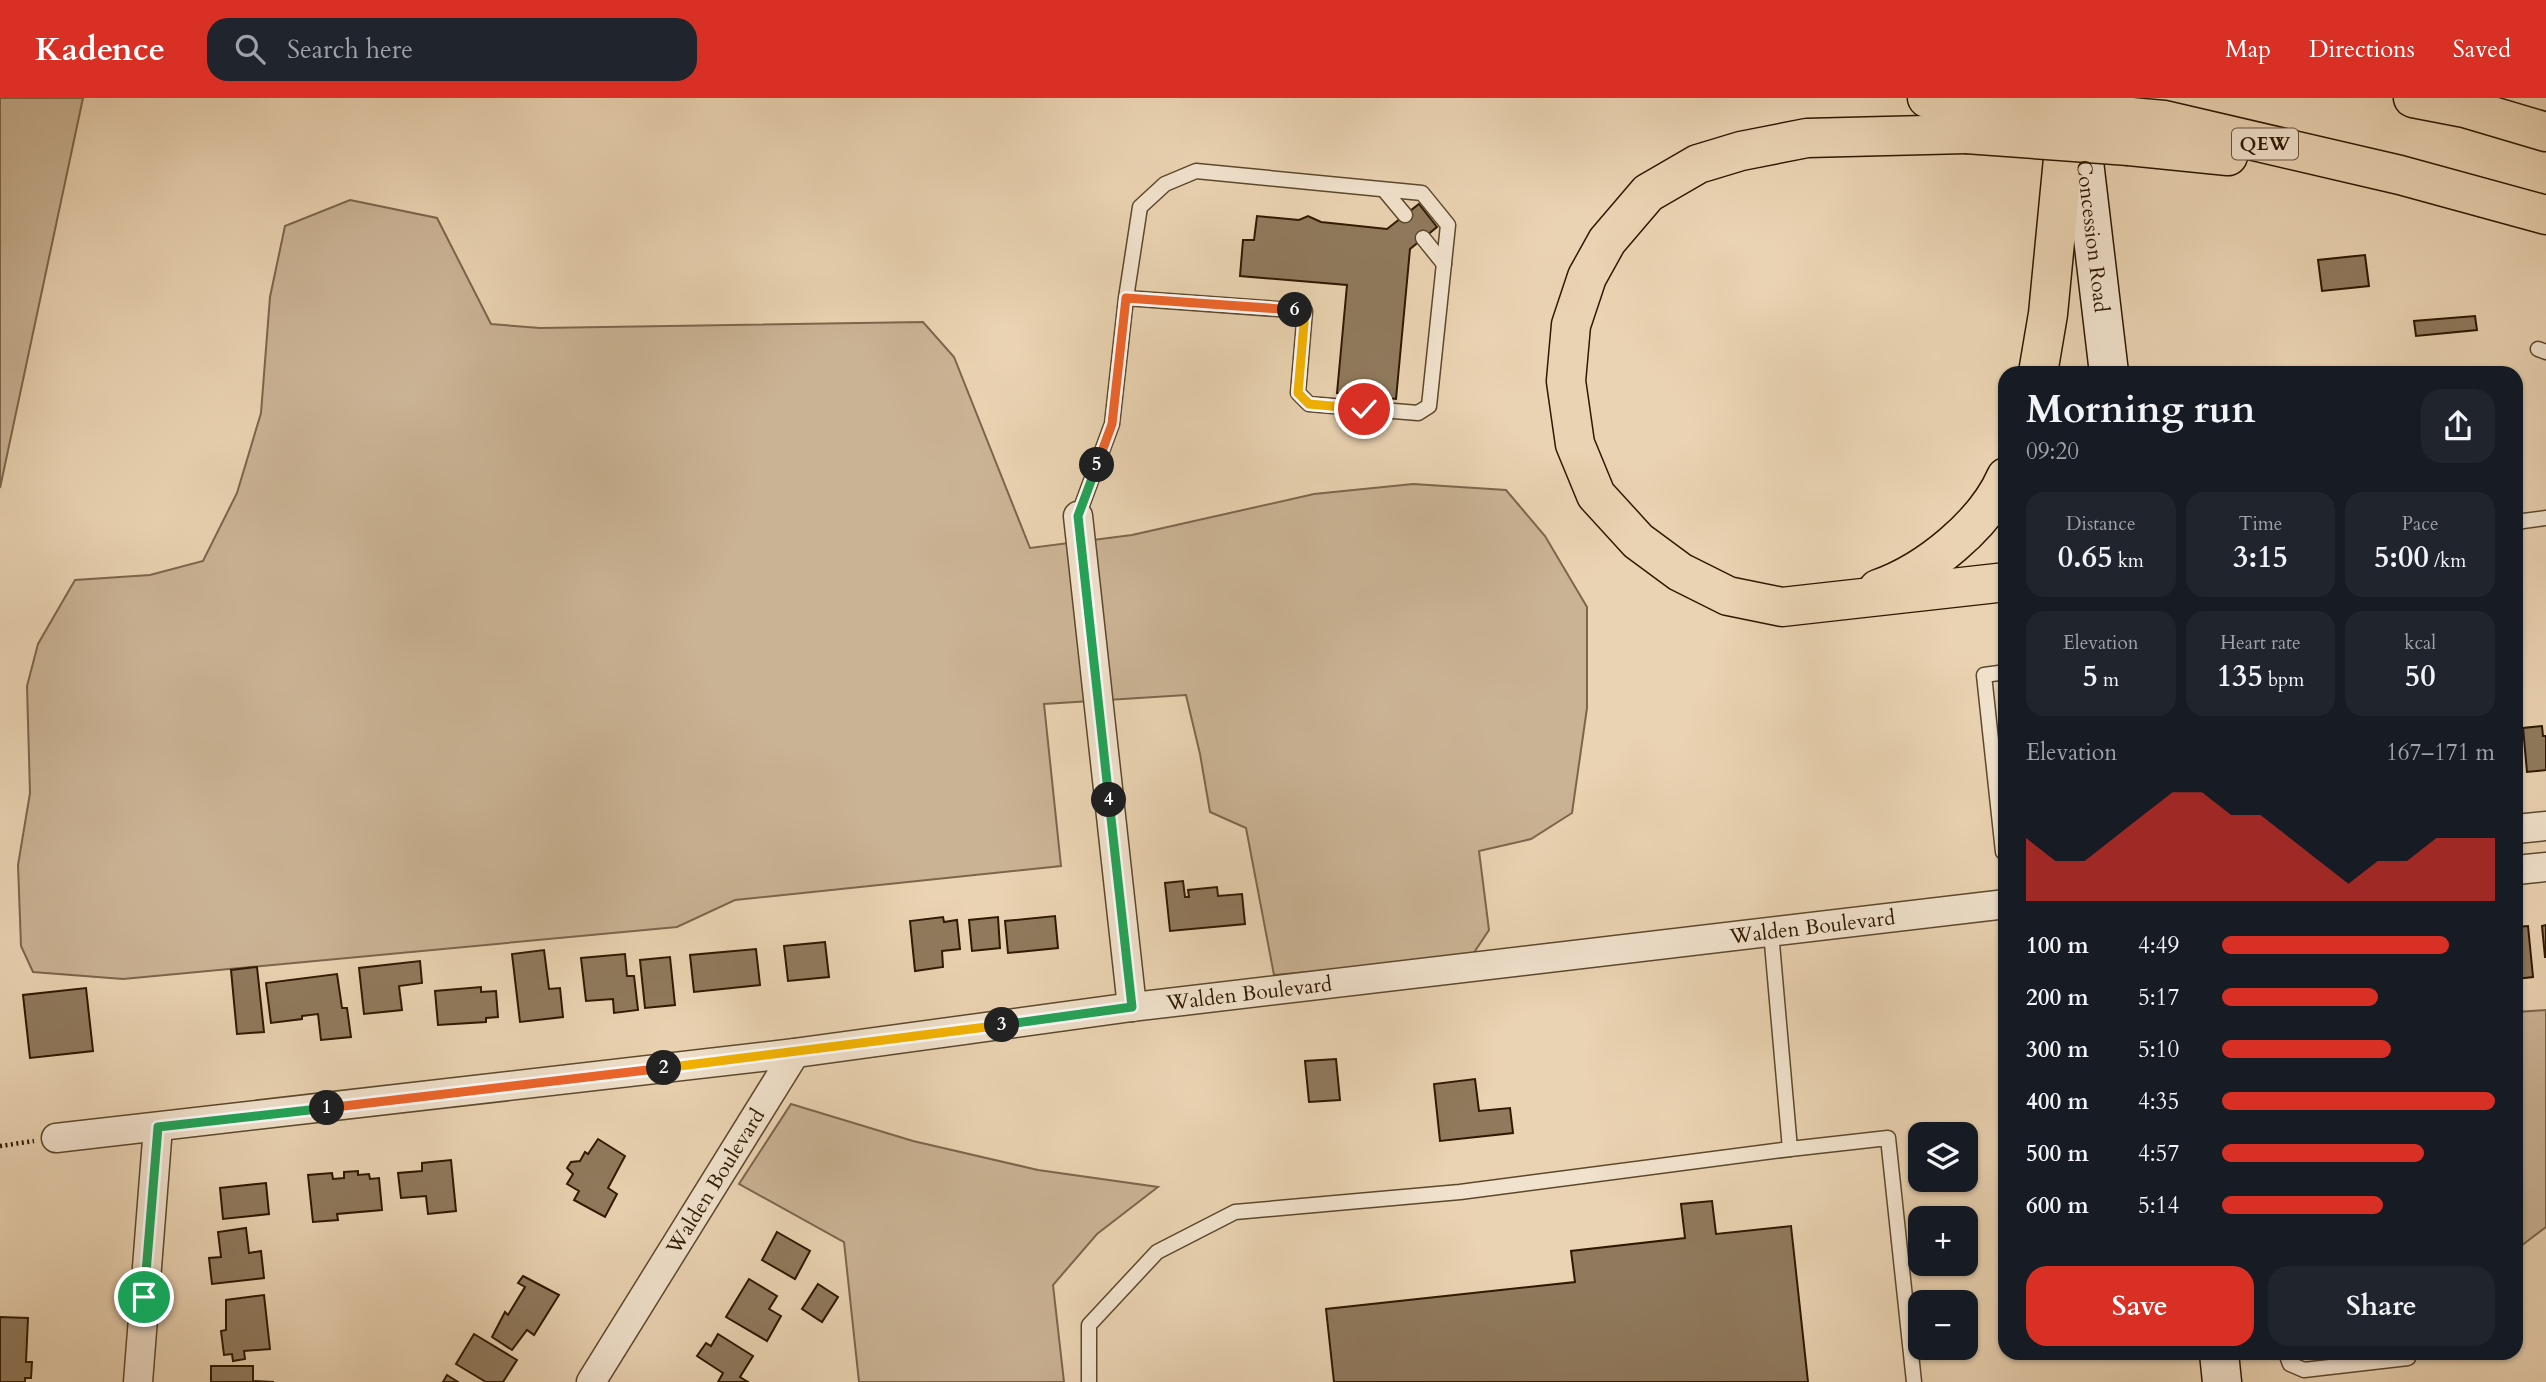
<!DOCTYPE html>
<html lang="en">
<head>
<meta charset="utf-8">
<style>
  :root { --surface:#171b24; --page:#20242c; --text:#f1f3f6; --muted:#9ea1a6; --accent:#d93025 }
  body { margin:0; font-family:Cardo,serif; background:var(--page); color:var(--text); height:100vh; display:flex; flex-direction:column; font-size:26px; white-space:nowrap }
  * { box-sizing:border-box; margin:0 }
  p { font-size:23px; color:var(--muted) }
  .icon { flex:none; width:38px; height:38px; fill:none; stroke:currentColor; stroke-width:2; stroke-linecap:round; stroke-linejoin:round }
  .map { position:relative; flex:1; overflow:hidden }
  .sheet { position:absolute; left:1998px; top:268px; width:525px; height:994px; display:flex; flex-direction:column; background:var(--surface); border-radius:21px; box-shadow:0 2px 5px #0004 }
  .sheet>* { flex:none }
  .tools { position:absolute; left:1908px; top:1024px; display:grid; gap:14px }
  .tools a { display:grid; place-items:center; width:70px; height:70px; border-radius:14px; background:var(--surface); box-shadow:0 2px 5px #0004; font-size:35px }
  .pin { position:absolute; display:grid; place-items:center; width:60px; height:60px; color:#fff; margin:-30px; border:4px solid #fff; border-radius:50%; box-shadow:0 2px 7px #0007 }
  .km { position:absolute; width:35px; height:35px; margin:-18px; border-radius:50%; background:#222; color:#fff; font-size:19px; line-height:35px; text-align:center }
  .round { display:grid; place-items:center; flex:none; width:74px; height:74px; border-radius:21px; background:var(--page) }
  .summary { display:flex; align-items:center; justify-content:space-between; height:119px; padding:0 28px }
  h1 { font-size:38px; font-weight:800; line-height:52px }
  .metrics { display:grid; grid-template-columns:repeat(3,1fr); gap:10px; height:119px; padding:7px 28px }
  .metrics div { display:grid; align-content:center; border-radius:18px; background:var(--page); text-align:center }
  .metrics b { font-size:30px; font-weight:800 }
  .metrics small { font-size:19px; font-weight:400 }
  .metrics p { font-size:19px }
  .chart { height:196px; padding:14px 28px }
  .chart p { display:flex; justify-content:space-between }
  .chart svg { width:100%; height:126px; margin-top:7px; fill:var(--accent); opacity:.7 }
  .action { display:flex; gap:14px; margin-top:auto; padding:14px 28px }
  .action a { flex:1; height:80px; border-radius:21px; background:var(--accent); color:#fff; font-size:28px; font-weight:800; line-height:80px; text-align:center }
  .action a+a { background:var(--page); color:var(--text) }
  ul { padding:0 28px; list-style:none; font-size:23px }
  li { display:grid; grid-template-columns:112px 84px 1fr; align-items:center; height:52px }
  li i { height:18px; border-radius:9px; background:var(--accent) }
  header { display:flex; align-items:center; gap:42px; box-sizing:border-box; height:98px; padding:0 35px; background:var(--accent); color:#fff }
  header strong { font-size:33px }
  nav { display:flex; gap:38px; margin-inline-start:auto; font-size:24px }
  .search { width:490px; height:63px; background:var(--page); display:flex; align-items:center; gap:18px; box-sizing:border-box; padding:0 24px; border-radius:21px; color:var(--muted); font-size:26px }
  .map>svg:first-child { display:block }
</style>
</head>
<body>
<header>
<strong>Kadence</strong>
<div class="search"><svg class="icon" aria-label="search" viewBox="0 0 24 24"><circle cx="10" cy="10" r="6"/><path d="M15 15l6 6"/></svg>Search here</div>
<nav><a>Map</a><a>Directions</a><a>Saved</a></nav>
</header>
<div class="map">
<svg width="2546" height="1284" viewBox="0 0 2546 1284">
  <rect width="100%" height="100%" fill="#ead3b2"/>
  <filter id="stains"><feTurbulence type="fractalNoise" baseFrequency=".00286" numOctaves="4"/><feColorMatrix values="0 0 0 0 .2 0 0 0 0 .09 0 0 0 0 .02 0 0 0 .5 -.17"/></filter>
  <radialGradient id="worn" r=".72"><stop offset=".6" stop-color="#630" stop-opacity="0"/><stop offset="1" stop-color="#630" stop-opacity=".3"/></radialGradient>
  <g fill="#cab394" stroke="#7c664a" stroke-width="2">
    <path d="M0,0H83L0,390Z"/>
    <path d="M350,102L437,120L491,226L540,230L923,224L954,259L1030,450L1132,437L1314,396L1413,386L1506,392L1545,438L1587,509V610L1572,715L1531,741L1479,753L1489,832L1471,859L1274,877L1246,730L1210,714L1200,656L1186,597L1044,606L1061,768L735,802L677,829L123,881L33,874L21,848L18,767L30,695L27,588L38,546L75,482L150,477L203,463L237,395L261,315L270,199L285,128Z"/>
    <path d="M2546,912V1129L2517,1151V914Z"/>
    <path d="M791,1006L913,1043L1038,1072L1158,1089L1097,1136L1053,1187L1064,1284H859L844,1144L739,1086Z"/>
  </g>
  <g fill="#907a5d" stroke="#2e1900" stroke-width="2">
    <path d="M1419,106L1437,129L1410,151L1396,301L1337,295L1347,187L1240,178L1243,142H1254L1257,118L1299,122L1308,118L1321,124L1387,131Z"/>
    <path d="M2365,157L2369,188L2322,193L2318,162Z"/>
    <path d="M2475,218L2477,232L2416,238L2414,223Z"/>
    <path d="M2542,628L2543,638H2546V672L2527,674L2523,630Z"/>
    <path d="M1183,783L1185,799H1189L1188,792L1217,789L1218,798L1242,796L1245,826L1170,833L1165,785Z"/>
    <path d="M1055,818L1058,850L1008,855L1005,823Z"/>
    <path d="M943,819L944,824L957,822L960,851L942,853L943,869L915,873L910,823Z"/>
    <path d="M998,819L1000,850L972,853L969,822Z"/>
    <path d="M2546,827V859H2545L2542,828Z"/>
    <path d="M2528,828L2533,879L2516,881V829Z"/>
    <path d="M825,844L829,879L788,883L784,848Z"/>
    <path d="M756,851L760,887L694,894L690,857Z"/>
    <path d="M544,852L549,891L560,890L563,919L520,924L512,856Z"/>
    <path d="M625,856L627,878H634L638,912L614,915L613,901L586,903L581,860Z"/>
    <path d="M670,859L675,907L645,910L640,862Z"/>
    <path d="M420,863L422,885L399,888L402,912L364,916L359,870Z"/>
    <path d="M257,869L264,934L237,936L231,872Z"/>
    <path d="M337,876L342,910H347L351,939L321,942L318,916L302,918V921L271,925L266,885Z"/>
    <path d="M481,889V894L496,893L498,919L486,920V924L438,927L435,893Z"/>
    <path d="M86,890L93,953L30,960L23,897Z"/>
    <path d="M1336,961L1340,1002L1309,1004L1305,963Z"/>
    <path d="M1475,981L1479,1013L1510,1010L1513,1035L1440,1043L1434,986Z"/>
    <path d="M598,1041L625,1058L608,1090L617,1096L605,1119L574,1102L579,1093L567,1086L573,1076L567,1070L571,1064L580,1063L585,1054L588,1056Z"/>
    <path d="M451,1062L456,1113L428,1116L426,1098L401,1100L398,1075L422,1073V1065Z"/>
    <path d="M358,1073V1077L369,1076L370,1081L379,1080L382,1112L337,1116L338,1122L313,1124L308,1077L332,1075L333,1081L344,1080V1074Z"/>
    <path d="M266,1085L269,1116L223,1121L220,1090Z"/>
    <path d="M1712,1103L1716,1136L1791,1128L1808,1284H1334L1326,1211L1575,1184L1571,1153L1685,1140L1681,1106Z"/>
    <path d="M246,1130L249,1155L261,1153L264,1180L212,1186L209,1160L221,1159L218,1134Z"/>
    <path d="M777,1134L810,1153L795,1181L762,1162Z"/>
    <path d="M523,1178L559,1197L534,1237L527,1232L512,1252L492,1239L505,1214L508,1217L525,1189L518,1185Z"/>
    <path d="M749,1181L777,1198L769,1211L781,1218L767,1243L726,1219Z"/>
    <path d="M818,1186L838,1199L822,1224L802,1211Z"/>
    <path d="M264,1197L270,1251L244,1253L245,1261L233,1263L232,1256L224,1257L221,1233L226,1232V1202Z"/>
    <path d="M0,1219L28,1220L26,1264H32L31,1280H25V1284H0Z"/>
    <path d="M474,1236L517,1262L503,1284H486L456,1266Z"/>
    <path d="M718,1236L753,1258L740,1279L748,1284H718L723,1275L697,1258L706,1245L711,1248Z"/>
    <path d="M211,1268H253V1283L274,1284H211Z"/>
    <path d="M447,1277L458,1284H443Z"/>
  </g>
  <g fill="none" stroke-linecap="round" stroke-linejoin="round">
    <g stroke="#5d482c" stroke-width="17">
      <g id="lane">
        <path d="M1385,93L1405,117"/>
        <path d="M1423,140L1444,166"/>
        <path d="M2538,251L2546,254"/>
        <path d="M1078,418L1112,326L1126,200L1140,109L1165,86L1196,73L1422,95L1448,127L1429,308L1418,315L1309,306L1298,295L1305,213L1126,200"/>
        <path d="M2516,424L2546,420"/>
        <path d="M2006,574L1984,577L2003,754L2006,753"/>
        <path d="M1771,834L1790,1051L1888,1040L1914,1284"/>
        <path d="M2286,1255L2290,1266L2304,1272L2408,1260"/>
        <path d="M1089,1284V1227L1157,1154L1235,1114L1460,1094L1790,1051"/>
      </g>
    </g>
    <g stroke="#5d482c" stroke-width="31">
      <g id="street">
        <path d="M1078,418L1132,909"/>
        <path d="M2516,731L2546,728"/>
        <path d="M2516,772L2546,769"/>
        <path id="s1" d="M56,1040L795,955L1132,909L2006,806"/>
        <path d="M138,1284L158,1029"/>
        <path id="s2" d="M591,1284L795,955"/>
      </g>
    </g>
    <g stroke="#2e1900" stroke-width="41">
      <g id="secondary">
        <path id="s3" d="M2078,13L2109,275"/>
        <path d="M2219,1255L2222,1284"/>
      </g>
    </g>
    <g stroke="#2e1900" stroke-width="41">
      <g id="highway">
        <path d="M1927,0L1955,3"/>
        <path d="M2413,0L2465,10L2546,34"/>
        <path d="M2130,19L2164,22L2400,77L2546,117"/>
        <path d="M1966,36L1807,40L1741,53L1698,66L1648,95L1607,143L1587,179L1571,227L1566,283L1575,346L1596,397L1638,443L1680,474L1728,498L1782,509L2006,484"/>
        <path d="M2129,48L2228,58"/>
        <path d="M2038,275L2048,216L2068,9"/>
        <path d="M1878,491C1927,474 1985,427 2006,379"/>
      </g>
    </g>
    <path stroke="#2e1900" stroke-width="4.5" stroke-dasharray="2 3.5" stroke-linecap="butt" d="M0,1048L34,1043"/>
    <use href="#lane" stroke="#f1e2cd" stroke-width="14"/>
    <use href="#street" stroke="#f1e2cd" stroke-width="28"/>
    <use href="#secondary" stroke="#f1e2cd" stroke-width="38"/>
    <use href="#highway" stroke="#ead3b2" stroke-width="38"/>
    <g stroke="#2e1900" stroke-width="41" stroke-linecap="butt">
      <g id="highway-bridge">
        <path d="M1955,3L2130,19"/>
        <path d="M1966,36L2129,48"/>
      </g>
    </g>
    <use href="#highway-bridge" stroke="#ead3b2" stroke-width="38"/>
  </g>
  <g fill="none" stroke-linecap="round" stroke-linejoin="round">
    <g stroke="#fff" stroke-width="14">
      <path id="split-1" d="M144,1199L158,1029L327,1010"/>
    </g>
    <g stroke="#fff" stroke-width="14">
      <path id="split-2" d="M327,1010L664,970"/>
    </g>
    <g stroke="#fff" stroke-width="14">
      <path id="split-3" d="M664,970L1002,927"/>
    </g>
    <g stroke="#fff" stroke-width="14">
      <path id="split-4" d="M1002,927L1132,909L1109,702"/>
    </g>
    <g stroke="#fff" stroke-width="14">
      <path id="split-5" d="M1097,367L1078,418L1109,702"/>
    </g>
    <g stroke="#fff" stroke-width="14">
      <path id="split-6" d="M1097,367L1112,326L1126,200L1295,212"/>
    </g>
    <g stroke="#fff" stroke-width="14">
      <path id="split-7" d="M1295,212L1305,213L1298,295L1309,306L1364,311"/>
    </g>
    <use href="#split-1" stroke="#22a559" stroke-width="9"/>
    <use href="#split-2" stroke="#f0652b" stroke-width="9"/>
    <use href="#split-3" stroke="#f5b400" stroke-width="9"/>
    <use href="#split-4" stroke="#22a559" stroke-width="9"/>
    <use href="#split-5" stroke="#22a559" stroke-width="9"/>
    <use href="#split-6" stroke="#f0652b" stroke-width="9"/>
    <use href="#split-7" stroke="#f5b400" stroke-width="9"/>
  </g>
  <g text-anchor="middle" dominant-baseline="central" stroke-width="5" stroke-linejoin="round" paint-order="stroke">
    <rect fill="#f1e2cd" stroke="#68553e" stroke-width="2" x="2232" y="30.5" width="66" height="31" rx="5"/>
    <g font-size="19" font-weight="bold" fill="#2e1900">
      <text x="2265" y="46">QEW</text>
    </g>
    <g font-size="21" fill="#2e1900" stroke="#f1e2cd">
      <text stroke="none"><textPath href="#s3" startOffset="126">Concession Road</textPath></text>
      <text stroke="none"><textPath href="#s1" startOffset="1769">Walden Boulevard</textPath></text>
      <text stroke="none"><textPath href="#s1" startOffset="1202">Walden Boulevard</textPath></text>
      <text stroke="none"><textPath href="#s2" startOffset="236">Walden Boulevard</textPath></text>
    </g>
  </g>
  <rect width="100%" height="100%" filter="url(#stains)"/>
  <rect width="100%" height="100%" fill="url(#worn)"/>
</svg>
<div class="tools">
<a><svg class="icon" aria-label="layers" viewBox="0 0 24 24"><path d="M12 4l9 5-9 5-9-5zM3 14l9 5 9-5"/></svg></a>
<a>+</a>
<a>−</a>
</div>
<div class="pin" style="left:144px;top:1199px;background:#1e9e55"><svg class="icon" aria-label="arrive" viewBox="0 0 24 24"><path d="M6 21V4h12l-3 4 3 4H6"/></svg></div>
<div class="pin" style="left:1364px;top:311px;background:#d93025"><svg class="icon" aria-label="check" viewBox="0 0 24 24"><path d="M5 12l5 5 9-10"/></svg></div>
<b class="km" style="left:327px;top:1010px">1</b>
<b class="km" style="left:664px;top:970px">2</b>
<b class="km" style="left:1002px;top:927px">3</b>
<b class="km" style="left:1109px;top:702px">4</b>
<b class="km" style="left:1097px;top:367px">5</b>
<b class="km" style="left:1295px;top:212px">6</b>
<section class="sheet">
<div class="summary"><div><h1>Morning run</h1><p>09:20</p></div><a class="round"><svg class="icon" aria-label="share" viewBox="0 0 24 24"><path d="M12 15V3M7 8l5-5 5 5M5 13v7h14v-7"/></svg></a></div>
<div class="metrics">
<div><p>Distance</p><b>0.65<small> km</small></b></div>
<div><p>Time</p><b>3:15</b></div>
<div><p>Pace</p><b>5:00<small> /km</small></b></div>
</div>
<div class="metrics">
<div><p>Elevation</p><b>5<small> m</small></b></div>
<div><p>Heart rate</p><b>135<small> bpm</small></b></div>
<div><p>kcal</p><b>50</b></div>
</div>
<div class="chart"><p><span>Elevation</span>167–171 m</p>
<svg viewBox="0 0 160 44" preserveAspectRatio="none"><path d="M0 44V22L10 30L20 30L30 22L40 14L50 6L60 6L70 14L80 14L90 22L100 30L110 38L120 30L130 30L140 22L150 22L160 22V44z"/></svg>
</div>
<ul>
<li><b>100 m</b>4:49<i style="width:83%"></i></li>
<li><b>200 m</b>5:17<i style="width:57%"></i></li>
<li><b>300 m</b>5:10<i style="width:62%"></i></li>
<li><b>400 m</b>4:35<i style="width:100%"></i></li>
<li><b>500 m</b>4:57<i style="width:74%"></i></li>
<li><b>600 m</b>5:14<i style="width:59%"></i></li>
</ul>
<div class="action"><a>Save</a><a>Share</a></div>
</section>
</div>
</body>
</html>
